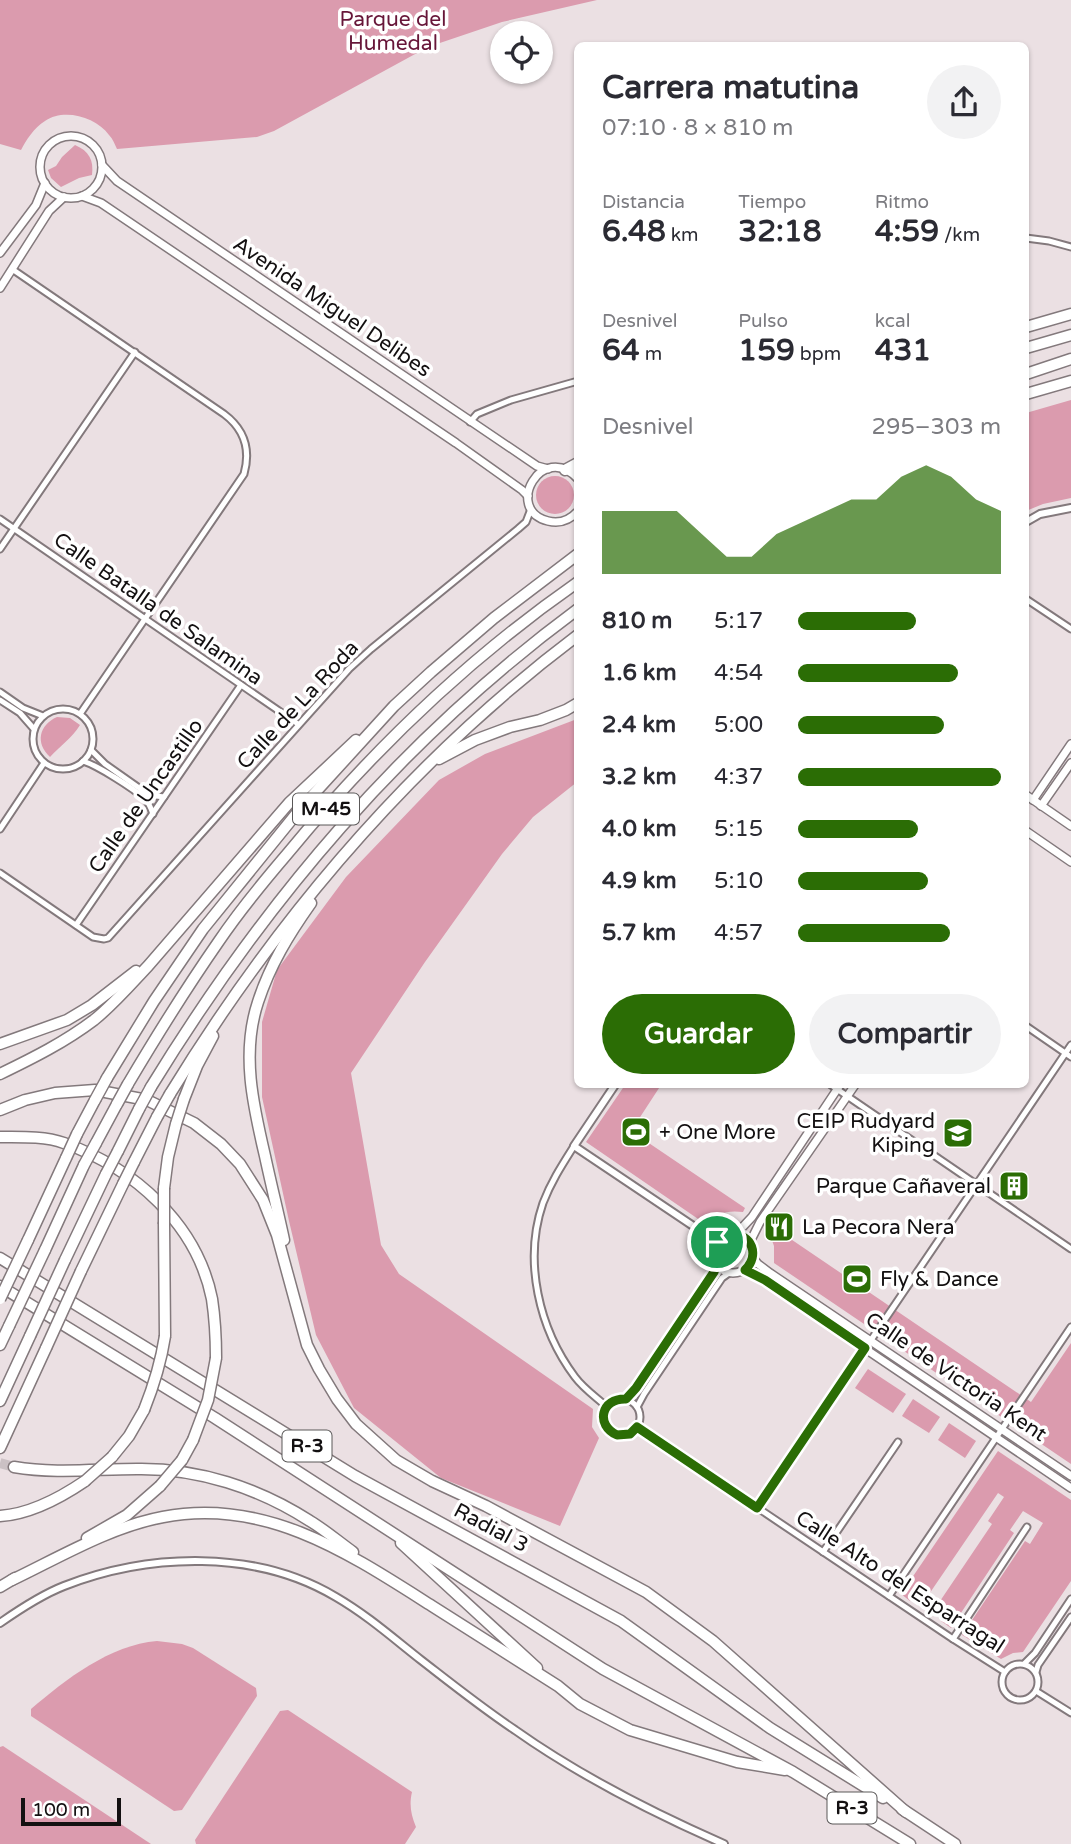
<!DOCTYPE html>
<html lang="es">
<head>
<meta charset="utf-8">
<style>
  :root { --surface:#fff; --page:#f2f2f3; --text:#2b2b33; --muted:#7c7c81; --accent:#2b6d05 }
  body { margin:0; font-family:"Varela Round",sans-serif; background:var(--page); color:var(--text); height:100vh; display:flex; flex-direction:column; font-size:26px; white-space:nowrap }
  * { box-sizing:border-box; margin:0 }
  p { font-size:23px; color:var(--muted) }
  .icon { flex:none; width:38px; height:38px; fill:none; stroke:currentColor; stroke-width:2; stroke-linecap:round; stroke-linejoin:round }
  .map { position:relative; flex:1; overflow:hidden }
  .panel { position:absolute; left:574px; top:42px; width:455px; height:1046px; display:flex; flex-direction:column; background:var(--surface); border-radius:10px; box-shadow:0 2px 5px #0004 }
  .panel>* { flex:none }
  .buttons { position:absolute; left:490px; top:21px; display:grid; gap:14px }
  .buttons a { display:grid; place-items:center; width:63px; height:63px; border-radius:50%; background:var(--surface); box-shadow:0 2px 5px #0004; font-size:35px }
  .scale { position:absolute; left:21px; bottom:18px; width:100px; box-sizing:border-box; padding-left:7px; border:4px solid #131011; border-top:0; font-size:19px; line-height:24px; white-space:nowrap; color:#131011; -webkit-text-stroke:5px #fff; paint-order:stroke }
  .pin { position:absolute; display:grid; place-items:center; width:60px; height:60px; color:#fff; margin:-30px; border:4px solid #fff; border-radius:50%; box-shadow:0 2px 7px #0007 }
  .round { display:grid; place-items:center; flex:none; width:74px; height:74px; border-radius:37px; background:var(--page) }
  .summary { display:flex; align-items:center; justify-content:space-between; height:119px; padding:0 28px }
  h1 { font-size:32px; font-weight:800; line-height:52px }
  .figures { display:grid; grid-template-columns:repeat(3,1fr); gap:10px; height:119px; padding:7px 28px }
  .figures div { display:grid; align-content:center }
  .figures b { font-size:30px; font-weight:800 }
  .figures small { font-size:19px; font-weight:400 }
  .figures p { font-size:19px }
  .chart { height:196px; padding:14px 28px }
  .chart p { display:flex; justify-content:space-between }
  .chart svg { width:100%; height:126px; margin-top:7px; fill:var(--accent); opacity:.7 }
  .primary-button { display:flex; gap:14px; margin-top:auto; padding:14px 28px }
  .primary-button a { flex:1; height:80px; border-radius:42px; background:var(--accent); color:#fff; font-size:28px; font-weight:800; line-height:80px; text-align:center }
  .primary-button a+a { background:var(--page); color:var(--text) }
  ul { padding:0 28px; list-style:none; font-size:23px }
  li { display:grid; grid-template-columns:112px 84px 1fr; align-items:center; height:52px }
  li i { height:18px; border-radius:9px; background:var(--accent) }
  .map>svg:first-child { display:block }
</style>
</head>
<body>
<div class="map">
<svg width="1071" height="1844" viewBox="0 0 1071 1844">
  <rect width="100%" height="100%" fill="#ebe0e3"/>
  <g fill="#db9bae">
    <path d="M0,0H597L502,22L428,47L274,131L257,137L117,149C115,145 113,139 109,135C96,117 64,108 45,121C34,128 26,140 21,150L0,144Z"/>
    <path d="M75,145C89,151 94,160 92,175L79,178L61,187L51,178L48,170L56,166L62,157Z"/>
    <path d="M1071,400V498L1043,504L1026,511V413Z"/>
    <circle cx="555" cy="495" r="19"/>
    <path d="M57,717L70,718L80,725C72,738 60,746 50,757C35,743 39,725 57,717Z"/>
    <path d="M577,719V782L533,817L502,854L425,962L351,1073L381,1245L399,1274L593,1409L592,1427L599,1438L560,1526L441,1478L354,1408L316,1335L289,1221L262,1097V1022L277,970L346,877L439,780L485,754Z"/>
    <path d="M625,1085H661L631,1131L745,1208L743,1212C728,1210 716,1213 704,1223L586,1142Z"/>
    <path d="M770,1225L1031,1402L1071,1343V1464L774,1263V1246L768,1229Z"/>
    <path d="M868,1369L906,1394L893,1413L855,1388Z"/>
    <path d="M913,1399L940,1417L929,1433L902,1416Z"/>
    <path d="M949,1423L976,1441L965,1458L938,1440Z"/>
    <path d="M998,1451L1071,1500V1581L1023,1652L1013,1653L1001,1659L962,1635L1025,1541L1030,1544L1043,1523L1023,1511L1010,1530L1014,1533L951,1628L941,1621L943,1617L934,1610L992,1524L988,1521L1004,1497L998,1493L923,1603L914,1597L910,1601L901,1594Z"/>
    <path d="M157,1641L182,1644L193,1648L256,1688L257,1696L182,1810L174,1811L31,1716V1709C66,1679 110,1645 157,1641Z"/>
    <path d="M288,1710L412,1792C409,1805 411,1815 416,1827L405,1844H196L195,1840L280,1711Z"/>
    <path d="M3,1746L151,1844H0V1747Z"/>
  </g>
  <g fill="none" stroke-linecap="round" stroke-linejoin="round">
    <path stroke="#cbc1c4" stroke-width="10" stroke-dasharray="10 5" stroke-linecap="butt" d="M0,1463L14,1467"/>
    <g stroke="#83797c" stroke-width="9">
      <g id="minor">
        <path d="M1026,238L1049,241L1071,247"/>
        <path d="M12,269L224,414C244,429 251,449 244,474L80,714"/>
        <path d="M470,422L477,414L511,400L578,381"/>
        <path d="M0,519L298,724"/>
        <path d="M0,549L135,352"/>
        <path d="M1026,599L1071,629"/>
        <path d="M0,692L23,708L43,716"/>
        <path d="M0,700L20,713L34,729"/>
        <circle cx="63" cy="739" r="30"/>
        <path d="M91,750L105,764L149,795L164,797"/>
        <path d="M83,761C98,766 133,788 145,799C149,803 151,808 153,814"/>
        <path d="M0,829L44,763"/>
        <path d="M0,873L93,937L104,939L108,938L349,669L371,649L518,529L526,522L531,509"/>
        <path d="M76,925L241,685"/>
        <path d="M1026,1026L1071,1057"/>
        <path d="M831,1085L1071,1249"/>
        <path d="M574,1146C562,1165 551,1182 543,1203C523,1261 539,1329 575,1377C584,1389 596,1397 607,1407"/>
        <path d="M871,1340L1071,1045"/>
        <circle cx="622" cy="1417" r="18"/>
        <path d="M626,1399L636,1388L714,1273L717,1265"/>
        <path d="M637,1407L644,1394L722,1278L729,1273"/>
        <path d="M637,1427L953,1639L1005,1672"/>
        <path d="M757,1508L865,1348"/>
        <path d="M823,1552L898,1442"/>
        <path d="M889,1596L1071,1327"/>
        <path d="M953,1639L1027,1527"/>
        <circle cx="1020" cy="1682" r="18"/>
        <path d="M1024,1664L1035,1653L1071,1599"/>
        <path d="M1036,1672L1038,1665L1071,1617"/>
        <path d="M1036,1691L1071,1713"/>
      </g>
    </g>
    <g stroke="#83797c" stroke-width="10">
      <g id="tertiary">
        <path d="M1026,522L1040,514L1071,508"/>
        <path d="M615,1085L574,1146L717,1242"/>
        <path d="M0,1623C20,1609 41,1595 64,1586C149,1553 256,1549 336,1597C367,1615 393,1638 421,1660C452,1684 482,1708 515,1730C580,1776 651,1812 724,1844"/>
      </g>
    </g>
    <g stroke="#83797c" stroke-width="10">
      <g id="secondary">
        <circle cx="71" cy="167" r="31"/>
        <path d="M102,165L117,181L537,466L548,469"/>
        <path d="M82,196L101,203L456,443L522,490L528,496"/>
        <path d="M0,253L36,205L45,183"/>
        <path d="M0,288L49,211L64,197"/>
        <path d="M578,479C542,440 503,510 548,521C560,524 570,520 578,511"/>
        <path d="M1026,795L1071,826"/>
        <path d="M1033,800L1071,744"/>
        <path d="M1041,806L1071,763"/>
        <path d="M1026,831L1071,862"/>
        <circle cx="733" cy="1253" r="20"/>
        <path d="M736,1234L752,1217L840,1085"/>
        <path d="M750,1242L760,1222L855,1085"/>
        <path d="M753,1258L758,1264L770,1273L1071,1476"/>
        <path d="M745,1270L765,1281L1071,1488"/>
      </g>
    </g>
    <g stroke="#83797c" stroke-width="13">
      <g id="motorway">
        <path d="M1026,327L1071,314"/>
        <path d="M1026,348L1071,335"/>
        <path d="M1026,374L1071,359"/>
        <path d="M1026,394L1071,381"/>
        <path d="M565,470L578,463"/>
        <path d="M439,759L475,740L510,727L540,720L566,710L578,703"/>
        <path d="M0,1044L67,1020L92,1005L136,971"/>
        <path d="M0,1074C33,1058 65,1042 94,1020C114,1004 131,984 148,966L289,803L356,740"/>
        <path d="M107,1078L154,1001L203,929L301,808L394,706L431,672L494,618L578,554"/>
        <path d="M128,1084C157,1035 187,987 219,941C240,910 264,881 288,853C372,751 469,658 578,582"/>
        <path d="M151,1087C265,901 401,740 578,609"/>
        <path d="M170,1094C279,916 411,761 578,635"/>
        <path d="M184,1099L197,1066L213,1036"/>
        <path d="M0,1110L25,1100L55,1093L95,1090L147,1100L194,1123L221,1144L240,1164L263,1200L277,1235L307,1345L319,1369L337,1399L356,1424L396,1460L432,1481L486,1506L646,1592L713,1641L906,1812"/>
        <path d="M77,1134L95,1100"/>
        <path d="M0,1137C20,1137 45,1136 64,1143C134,1168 197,1224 212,1299C215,1319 216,1338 216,1358"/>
        <path d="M96,1143L117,1104"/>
        <path d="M118,1151L139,1109"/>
        <path d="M134,1162L157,1117"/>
        <path d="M164,1188L168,1157L176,1124"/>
        <path d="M164,1224L165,1336"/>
        <path d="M28,1240L66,1158"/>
        <path d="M284,1240C278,1212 271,1184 265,1156C253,1105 241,1053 258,1002C270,965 289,934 311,903"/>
        <path d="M45,1250L84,1165"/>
        <path d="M0,1258L355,1476L621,1621L770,1728L883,1798"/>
        <path d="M65,1260L106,1174"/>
        <path d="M81,1271L123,1184"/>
        <path d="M0,1286L215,1418L603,1669L793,1772L910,1844"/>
        <path d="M0,1345L9,1326"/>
        <path d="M0,1401L30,1336"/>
        <path d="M0,1448L46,1348"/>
        <path d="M112,1457L129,1436L144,1410"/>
        <path d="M182,1460L193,1440"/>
        <path d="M14,1467C55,1474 96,1469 137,1469C198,1468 259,1488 310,1521C325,1530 339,1542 353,1552"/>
        <path d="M0,1516C31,1514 60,1498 85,1481"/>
        <path d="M87,1538L127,1515L160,1486"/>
        <path d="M401,1543L537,1668"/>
        <path d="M12,1580C60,1557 110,1527 163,1517C266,1497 350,1554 432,1606C474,1633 516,1659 558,1686L580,1704L630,1730L737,1762L785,1770"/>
        <path d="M0,1587L15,1578"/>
        <path d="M902,1809L955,1844"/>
      </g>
    </g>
    <use href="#minor" stroke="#fff" stroke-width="5"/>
    <use href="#tertiary" stroke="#fff" stroke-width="6"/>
    <use href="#secondary" stroke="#fff" stroke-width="7"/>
    <use href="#motorway" stroke="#fff" stroke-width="10"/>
    <g stroke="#83797c" stroke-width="13" stroke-linecap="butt">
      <g id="motorway-bridge">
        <path d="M95,1100L107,1078"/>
        <path d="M117,1104L128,1084"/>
        <path d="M139,1109L151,1087"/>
        <path d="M157,1117L170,1094"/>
        <path d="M176,1124L184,1099"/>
        <path d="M66,1158L77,1134"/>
        <path d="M84,1165L96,1143"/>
        <path d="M106,1174L118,1151"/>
        <path d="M123,1184L134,1162"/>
        <path d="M164,1224V1188"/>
        <path d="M0,1299L28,1240"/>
        <path d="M9,1326L45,1250"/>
        <path d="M30,1336L65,1260"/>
        <path d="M46,1348L81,1271"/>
        <path d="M144,1410C154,1385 161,1362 165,1336"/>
        <path d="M193,1440L208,1400L216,1358"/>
        <path d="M85,1481L112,1457"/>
        <path d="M160,1486L182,1460"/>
      </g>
    </g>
    <use href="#motorway-bridge" stroke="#fff" stroke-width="10"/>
  </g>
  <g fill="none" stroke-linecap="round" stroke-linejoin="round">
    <g stroke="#fff" stroke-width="14">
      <path id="route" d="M731,1234C752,1234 760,1255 745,1270L765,1280L865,1348L757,1508L637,1427L630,1434L617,1435C595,1425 601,1398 626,1399L636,1388L714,1272C720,1257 703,1242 731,1234Z"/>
    </g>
    <use href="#route" stroke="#2b6d05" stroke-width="9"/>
  </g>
  <defs>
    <g id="stadium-square" transform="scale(1.575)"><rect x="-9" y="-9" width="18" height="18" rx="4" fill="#2b6d05" stroke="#fff"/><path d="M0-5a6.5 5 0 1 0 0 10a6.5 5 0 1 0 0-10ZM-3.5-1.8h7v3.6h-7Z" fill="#fff"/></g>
    <g id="school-square" transform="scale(1.575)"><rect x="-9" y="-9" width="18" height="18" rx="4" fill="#2b6d05" stroke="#fff"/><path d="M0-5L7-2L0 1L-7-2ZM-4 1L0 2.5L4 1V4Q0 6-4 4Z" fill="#fff"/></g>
    <g id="building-square" transform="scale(1.575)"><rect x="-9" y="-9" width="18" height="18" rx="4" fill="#2b6d05" stroke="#fff"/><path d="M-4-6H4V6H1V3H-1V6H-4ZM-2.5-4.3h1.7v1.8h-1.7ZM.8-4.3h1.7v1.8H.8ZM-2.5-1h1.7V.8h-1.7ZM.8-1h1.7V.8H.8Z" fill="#fff"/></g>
    <g id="restaurant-square" transform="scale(1.575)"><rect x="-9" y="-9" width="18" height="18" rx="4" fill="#2b6d05" stroke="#fff"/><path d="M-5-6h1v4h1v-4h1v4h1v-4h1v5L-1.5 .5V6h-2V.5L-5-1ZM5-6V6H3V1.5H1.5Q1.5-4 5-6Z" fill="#fff"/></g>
  </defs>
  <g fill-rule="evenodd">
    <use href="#stadium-square" x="636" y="1132"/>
    <use href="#school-square" x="958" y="1133"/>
    <use href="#building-square" x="1014" y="1186"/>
    <use href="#restaurant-square" x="779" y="1227"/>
    <use href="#stadium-square" x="857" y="1279"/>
  </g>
  <g text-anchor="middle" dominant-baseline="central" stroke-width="7" stroke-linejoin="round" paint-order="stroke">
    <g fill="#fff" stroke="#5a5858" stroke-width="2">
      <rect x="293" y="793.5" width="66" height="31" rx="5"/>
      <rect x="282.5" y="1430.5" width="49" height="31" rx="5"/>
      <rect x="827.5" y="1792.5" width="49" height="31" rx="5"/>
    </g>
    <g font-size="19" font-weight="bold" fill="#131011">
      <text x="326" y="809">M-45</text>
      <text x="307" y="1446">R-3</text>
      <text x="852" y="1808">R-3</text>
    </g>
    <g font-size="21" fill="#671639" stroke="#fff">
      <text x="393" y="19">Parque del<tspan x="393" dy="24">Humedal</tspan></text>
    </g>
    <g font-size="21" fill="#131011" stroke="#fff">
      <text transform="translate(332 307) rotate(34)">Avenida Miguel Delibes</text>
      <text transform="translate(158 609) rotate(35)">Calle Batalla de Salamina</text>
      <text transform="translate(298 705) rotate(-47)">Calle de La Roda</text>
      <text transform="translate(146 796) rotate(-55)">Calle de Uncastillo</text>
      <text transform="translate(956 1377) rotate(34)">Calle de Victoria Kent</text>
      <text transform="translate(491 1528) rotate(28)">Radial 3</text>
      <text transform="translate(900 1582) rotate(33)">Calle Alto del Esparragal</text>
    </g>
    <g font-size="21" fill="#131011" stroke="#fff" text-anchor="start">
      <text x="935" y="1121" text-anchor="end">CEIP Rudyard<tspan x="935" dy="24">Kiping</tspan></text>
      <text x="659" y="1132">+ One More</text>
      <text x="991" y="1186" text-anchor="end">Parque Cañaveral</text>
      <text x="802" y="1227">La Pecora Nera</text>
      <text x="880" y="1279">Fly &amp; Dance</text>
    </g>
  </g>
</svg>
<div class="buttons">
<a><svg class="icon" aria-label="locate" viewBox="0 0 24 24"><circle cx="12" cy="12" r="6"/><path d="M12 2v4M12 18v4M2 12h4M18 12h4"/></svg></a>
</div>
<div class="scale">100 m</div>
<div class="pin" style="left:717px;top:1242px;background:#1e9e55"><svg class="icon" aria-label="arrive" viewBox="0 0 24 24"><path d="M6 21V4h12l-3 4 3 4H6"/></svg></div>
<section class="panel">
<div class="summary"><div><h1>Carrera matutina</h1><p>07:10 · 8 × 810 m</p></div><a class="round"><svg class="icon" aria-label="share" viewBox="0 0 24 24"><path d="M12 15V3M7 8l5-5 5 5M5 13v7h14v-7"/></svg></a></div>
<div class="figures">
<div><p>Distancia</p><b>6.48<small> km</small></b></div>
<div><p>Tiempo</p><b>32:18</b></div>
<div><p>Ritmo</p><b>4:59<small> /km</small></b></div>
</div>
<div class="figures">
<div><p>Desnivel</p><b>64<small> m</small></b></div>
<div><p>Pulso</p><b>159<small> bpm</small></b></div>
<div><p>kcal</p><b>431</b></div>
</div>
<div class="chart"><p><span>Desnivel</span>295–303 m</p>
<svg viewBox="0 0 160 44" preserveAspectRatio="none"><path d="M0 44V22L10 22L20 22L30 22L40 30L50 38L60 38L70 30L80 26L90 22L100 18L110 18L120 10L130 6L140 10L150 18L160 22V44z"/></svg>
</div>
<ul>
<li><b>810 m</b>5:17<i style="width:58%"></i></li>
<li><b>1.6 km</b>4:54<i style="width:79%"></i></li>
<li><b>2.4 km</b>5:00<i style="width:72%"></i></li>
<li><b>3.2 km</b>4:37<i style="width:100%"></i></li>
<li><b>4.0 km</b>5:15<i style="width:59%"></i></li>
<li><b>4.9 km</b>5:10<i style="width:64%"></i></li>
<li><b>5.7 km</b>4:57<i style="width:75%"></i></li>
</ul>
<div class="primary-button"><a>Guardar</a><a>Compartir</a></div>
</section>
</div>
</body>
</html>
